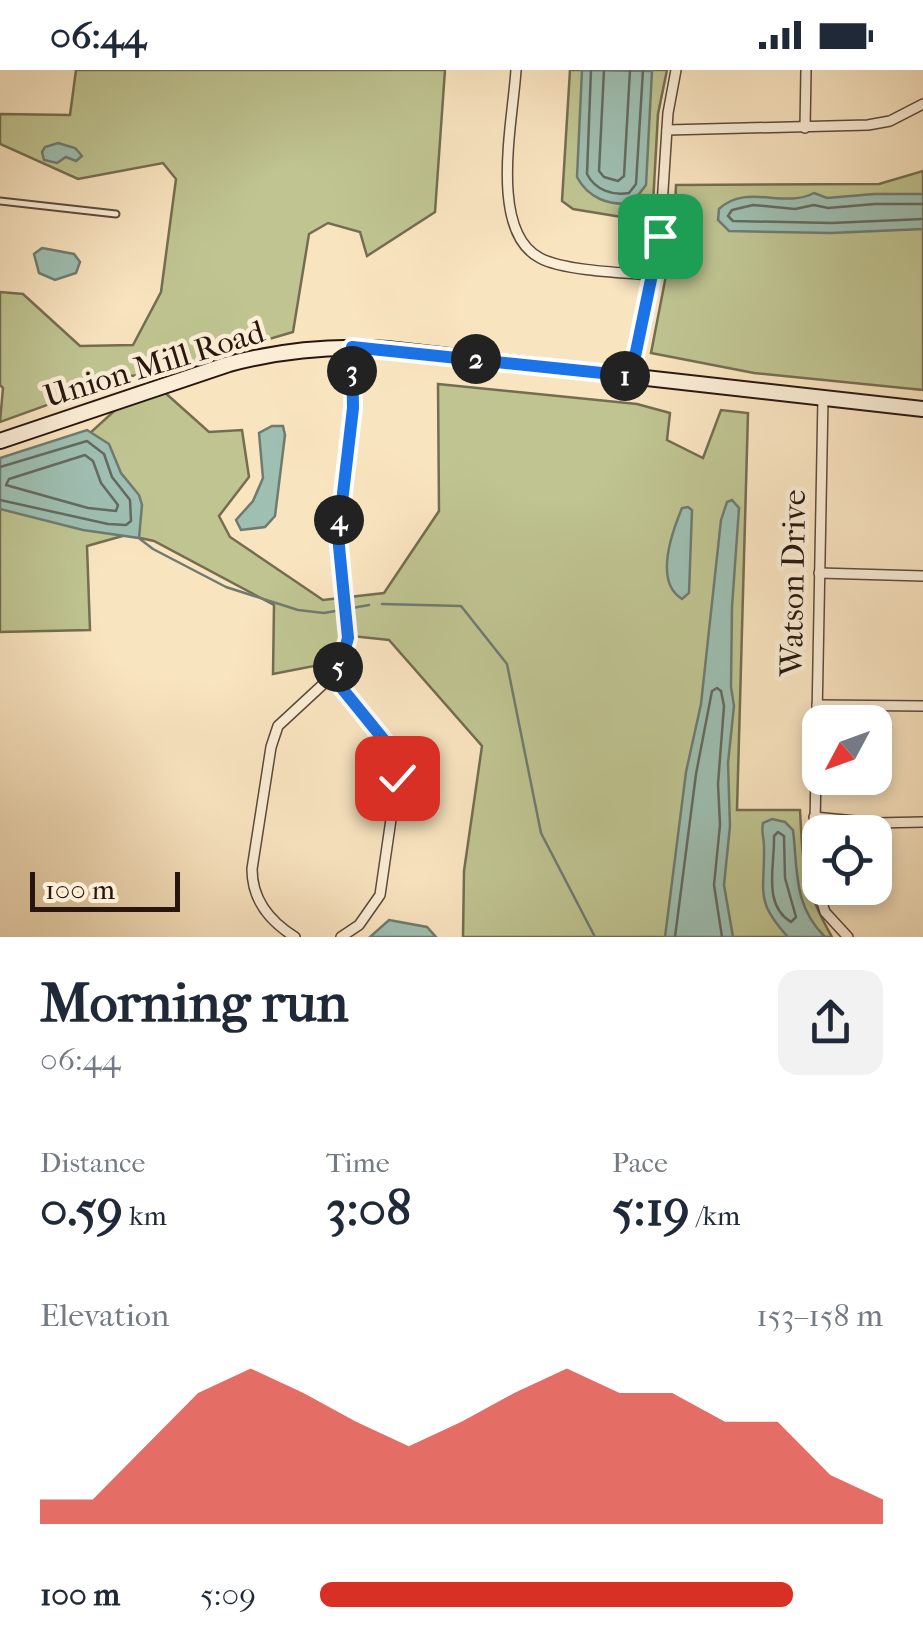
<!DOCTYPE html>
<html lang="en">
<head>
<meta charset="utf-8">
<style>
  :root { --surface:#fff; --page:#f2f2f3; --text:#1f2937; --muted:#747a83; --accent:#d93025 }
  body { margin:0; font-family:"IM FELL French Canon",serif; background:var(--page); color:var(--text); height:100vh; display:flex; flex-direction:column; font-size:38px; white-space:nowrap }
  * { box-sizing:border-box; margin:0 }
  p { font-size:32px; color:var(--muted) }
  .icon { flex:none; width:55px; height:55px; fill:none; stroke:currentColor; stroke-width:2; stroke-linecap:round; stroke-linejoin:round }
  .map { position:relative; height:867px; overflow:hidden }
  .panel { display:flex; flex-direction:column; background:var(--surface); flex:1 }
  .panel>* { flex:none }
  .needle { width:65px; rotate:229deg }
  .controls { position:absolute; left:802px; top:635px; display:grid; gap:20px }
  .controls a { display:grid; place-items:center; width:90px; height:90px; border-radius:20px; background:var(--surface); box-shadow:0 5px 15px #0003; font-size:50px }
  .scale { position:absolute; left:30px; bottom:25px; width:150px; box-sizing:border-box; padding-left:10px; border:5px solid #28160e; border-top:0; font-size:28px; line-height:35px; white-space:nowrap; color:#28160e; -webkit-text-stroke:8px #fbedd6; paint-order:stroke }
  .pin { position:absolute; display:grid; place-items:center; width:85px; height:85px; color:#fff; margin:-42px; border-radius:20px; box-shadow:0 5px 15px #0006 }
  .km { position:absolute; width:50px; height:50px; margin:-25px; border-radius:50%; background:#222; color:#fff; font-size:28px; line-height:50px; text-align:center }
  .round { display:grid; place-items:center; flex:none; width:105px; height:105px; border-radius:20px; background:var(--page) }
  .overview { display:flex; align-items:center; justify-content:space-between; height:170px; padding:0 40px }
  h1 { font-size:55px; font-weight:800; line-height:75px }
  .metrics { display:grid; grid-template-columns:repeat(3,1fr); gap:15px; height:170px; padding:10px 40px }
  .metrics div { display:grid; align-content:center }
  .metrics b { font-size:50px; font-weight:800 }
  .metrics small { font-size:28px; font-weight:400 }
  .metrics p { font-size:28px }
  .chart { height:280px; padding:20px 40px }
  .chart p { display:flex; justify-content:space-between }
  .chart svg { width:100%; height:180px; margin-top:10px; fill:var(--accent); opacity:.7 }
  ul { padding:0 40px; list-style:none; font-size:32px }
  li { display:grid; grid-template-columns:160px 120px 1fr; align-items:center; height:75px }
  li i { height:25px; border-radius:12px; background:var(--accent) }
  .status { display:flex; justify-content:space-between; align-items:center; height:70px; padding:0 50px; background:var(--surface); direction:ltr }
  .status svg { height:28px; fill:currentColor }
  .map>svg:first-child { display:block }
</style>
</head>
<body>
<div class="status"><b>06:44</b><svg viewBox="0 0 49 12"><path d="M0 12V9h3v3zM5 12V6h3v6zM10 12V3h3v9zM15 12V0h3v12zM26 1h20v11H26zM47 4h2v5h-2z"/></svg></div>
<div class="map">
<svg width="923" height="867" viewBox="0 0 923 867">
  <rect width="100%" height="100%" fill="#f9e4c0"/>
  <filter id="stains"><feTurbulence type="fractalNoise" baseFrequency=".002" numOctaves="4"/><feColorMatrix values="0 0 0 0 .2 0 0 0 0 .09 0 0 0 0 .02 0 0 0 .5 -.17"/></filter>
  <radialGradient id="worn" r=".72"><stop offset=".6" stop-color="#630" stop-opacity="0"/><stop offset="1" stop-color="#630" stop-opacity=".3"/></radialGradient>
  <g fill="#bfc491" stroke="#746d50" stroke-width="2.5">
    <path d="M76,0H445L435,142L367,186L360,162L328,153L309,164L293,262L148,305L127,306L0,352L3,318L0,315V222L23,224L80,276L133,275L161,222L176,109L163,93L78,109L0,74V44L70,45Z"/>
    <path d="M570,0H667L658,44L651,170L648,186L634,193L640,150L573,139L562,131Z"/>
    <path d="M923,101V320L754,303L651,283L674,164L676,115L879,114Z"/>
    <path d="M438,314L637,334L670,343L667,370L703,388L721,340L748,343L737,740H800C803,796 803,816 832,867H463L464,801L482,676L389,570L352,566L345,590L273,604L274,535L154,471L126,465L87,476L90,560L0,562V406L77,375L124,332L162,320L209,362L242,360L249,407L219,446L230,467L323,530L384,523L439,441Z"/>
  </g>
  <g fill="#9ebfb2" stroke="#6f7b70" stroke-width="2.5">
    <path d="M582,0L652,1L646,115L632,133C609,136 588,128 577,107Z"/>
    <path d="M58,73L75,78L82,86L76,91L66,87L57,93L44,90L42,82L45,77Z"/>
    <path d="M814,123L827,128L874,124H923V159L831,163L729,161L718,150L719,139C746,113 784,139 814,123Z"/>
    <path d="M42,178L74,184L80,192L76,203L55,210L39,203L34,184Z"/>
    <path d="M272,356H283L285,365L275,446L265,457L241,460L236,450L253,431L263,408L259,363Z"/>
    <path d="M87,360L109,374L121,403L139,425L142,435L139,468L83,460L0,439V388Z"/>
    <path d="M732,430L739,438L732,537L731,617L734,636L728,693L730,756L724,815L733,867H665L686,702L701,634L721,450L727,432Z"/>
    <path d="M688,437L692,440L689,523L682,529C654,512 672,462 682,438Z"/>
    <path d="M772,749L785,752L793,760C798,801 793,835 825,867H788C754,830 765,822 764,777C764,767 761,763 763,753Z"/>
    <path d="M389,850L427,857L436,867H370Z"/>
  </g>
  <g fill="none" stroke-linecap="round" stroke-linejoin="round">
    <g stroke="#636a60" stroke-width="2.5">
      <path d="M591,0L587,104C595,120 613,126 629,123L636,114L643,0"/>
      <path d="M604,0L599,101L604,107L618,111L624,106L630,0"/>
      <path d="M923,134H875L828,138L814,135L795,139L753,135L732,140L728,146L733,151L831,153L923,149"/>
      <path d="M85,385L93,391L101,413L118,435L116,441L88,438L6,415L9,409Z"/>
      <path d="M0,397L87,371L104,384L112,407L130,430L131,451L126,455L108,454L0,430"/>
      <path d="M778,762L784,766L785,808L796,847L791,852C762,834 775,796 774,766Z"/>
      <path d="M675,867L696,704L712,621L717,618L721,621L724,636L718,714L720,755L714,815L722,867"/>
    </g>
    <g stroke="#6f7b70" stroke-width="2.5">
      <path d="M140,469L153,479L226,517L298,540L324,543L369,535"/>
      <path d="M382,534L461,536L507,594L541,763L595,867"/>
    </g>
    <g stroke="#5c4a3a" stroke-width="9">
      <path id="lane" d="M0,131L116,144"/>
    </g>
    <g stroke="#5c4a3a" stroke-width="12">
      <g id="street">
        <path d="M516,0C513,50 488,161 540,188C564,201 626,203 654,205"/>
        <path d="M805,58L806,0"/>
        <path d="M667,60L868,55L890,51L923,34"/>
        <path d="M631,307L660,166L668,43L676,0"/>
        <path d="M823,328L814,807L825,842L848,867"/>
        <path d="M819,503L923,506"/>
        <path d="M332,606L388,675L397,708L380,825L359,855L341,867"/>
        <path d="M817,635L923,636"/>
        <path d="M814,747L876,753L923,752"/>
        <path d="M295,867C269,851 252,830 252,799L271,677L278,656L332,606L345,581L348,554L338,466L353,338L352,277"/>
      </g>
    </g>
    <g stroke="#28160e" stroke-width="18">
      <path id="secondary" d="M0,371L229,294C282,280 333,275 387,279L923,339"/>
    </g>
    <use href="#lane" stroke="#fbedd6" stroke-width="5"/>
    <use href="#street" stroke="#fbedd6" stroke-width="9"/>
    <use href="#secondary" stroke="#fbedd6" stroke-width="14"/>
  </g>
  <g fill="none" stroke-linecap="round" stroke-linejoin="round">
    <g stroke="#fff" stroke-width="20">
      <path id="route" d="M397,708L388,675L332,606L341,593L348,568L338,466L353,338L352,277L631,306L660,166"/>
    </g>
    <use href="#route" stroke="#1a73e8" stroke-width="12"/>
  </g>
  <g text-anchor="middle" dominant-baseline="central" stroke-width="9" stroke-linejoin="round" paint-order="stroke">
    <g font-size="32" fill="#28160e" stroke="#fbedd6">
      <text transform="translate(154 294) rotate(-17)">Union Mill Road</text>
      <text transform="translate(793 513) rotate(-89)">Watson Drive</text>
    </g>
  </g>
  <rect width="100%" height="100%" filter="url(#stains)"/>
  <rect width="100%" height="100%" fill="url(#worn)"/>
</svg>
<div class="controls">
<a><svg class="needle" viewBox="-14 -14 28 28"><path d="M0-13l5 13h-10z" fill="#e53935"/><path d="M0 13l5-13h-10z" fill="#747a83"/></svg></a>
<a><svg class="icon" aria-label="locate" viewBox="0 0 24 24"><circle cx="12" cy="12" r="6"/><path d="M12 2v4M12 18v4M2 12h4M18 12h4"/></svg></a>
</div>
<div class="scale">100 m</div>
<div class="pin" style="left:660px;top:166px;background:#1e9e55"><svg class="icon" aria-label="arrive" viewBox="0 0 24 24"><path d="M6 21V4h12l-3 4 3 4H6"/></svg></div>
<div class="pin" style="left:397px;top:708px;background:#d93025"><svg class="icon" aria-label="check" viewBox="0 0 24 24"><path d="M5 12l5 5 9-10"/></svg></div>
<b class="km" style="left:625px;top:306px">1</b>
<b class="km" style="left:476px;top:289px">2</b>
<b class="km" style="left:352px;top:301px">3</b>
<b class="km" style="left:339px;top:450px">4</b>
<b class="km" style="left:338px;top:597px">5</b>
</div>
<section class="panel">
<div class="overview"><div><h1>Morning run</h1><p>06:44</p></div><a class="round"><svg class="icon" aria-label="share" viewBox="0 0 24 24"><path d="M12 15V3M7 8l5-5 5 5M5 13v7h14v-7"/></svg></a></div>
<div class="metrics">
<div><p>Distance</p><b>0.59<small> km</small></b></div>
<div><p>Time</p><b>3:08</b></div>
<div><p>Pace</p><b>5:19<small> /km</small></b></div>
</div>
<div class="chart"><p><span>Elevation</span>153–158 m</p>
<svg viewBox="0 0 160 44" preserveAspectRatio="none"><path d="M0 44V38L10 38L20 25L30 12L40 6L50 12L60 19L70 25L80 19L90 12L100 6L110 12L120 12L130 19L140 19L150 32L160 38V44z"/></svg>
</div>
<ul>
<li><b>100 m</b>5:09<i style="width:84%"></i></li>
</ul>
</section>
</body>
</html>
